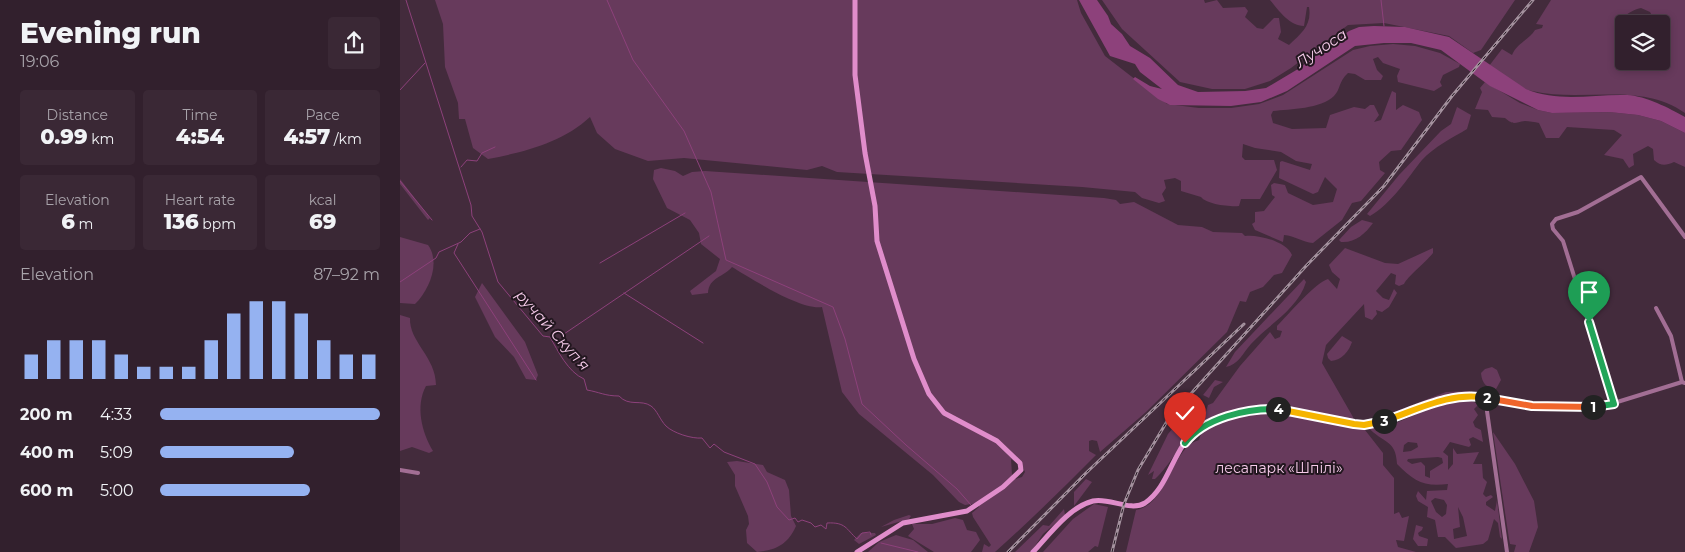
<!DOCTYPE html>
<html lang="en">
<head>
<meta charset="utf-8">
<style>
  :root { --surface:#32202d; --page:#3a2835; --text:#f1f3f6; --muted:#a8a3aa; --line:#4d3e49; --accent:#95b2f1 }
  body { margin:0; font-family:Montserrat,sans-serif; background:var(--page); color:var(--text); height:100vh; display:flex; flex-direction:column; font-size:19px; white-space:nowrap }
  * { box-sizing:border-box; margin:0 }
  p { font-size:16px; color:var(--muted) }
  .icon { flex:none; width:28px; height:28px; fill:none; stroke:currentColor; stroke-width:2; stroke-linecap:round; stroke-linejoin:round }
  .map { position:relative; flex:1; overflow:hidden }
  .sheet { display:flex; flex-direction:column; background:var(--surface); width:400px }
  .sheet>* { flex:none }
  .tools { position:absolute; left:1215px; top:15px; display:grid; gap:10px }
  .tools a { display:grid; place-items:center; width:55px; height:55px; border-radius:5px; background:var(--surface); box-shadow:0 2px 8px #0003,0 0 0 1px var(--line); font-size:25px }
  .pin { position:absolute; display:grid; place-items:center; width:42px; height:42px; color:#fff; margin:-51px -21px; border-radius:50% 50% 50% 0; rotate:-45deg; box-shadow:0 0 5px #0007 }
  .pin .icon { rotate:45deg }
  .km { position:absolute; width:25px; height:25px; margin:-12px; border-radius:50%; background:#222; color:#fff; font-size:14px; line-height:25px; text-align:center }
  .round { display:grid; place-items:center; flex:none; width:52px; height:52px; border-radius:5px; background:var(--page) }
  .overview { display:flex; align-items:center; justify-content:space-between; height:85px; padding:0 20px }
  h1 { font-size:28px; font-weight:800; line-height:38px }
  .metrics { display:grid; grid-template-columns:repeat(3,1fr); gap:8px; height:85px; padding:5px 20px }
  .metrics div { display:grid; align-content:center; border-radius:5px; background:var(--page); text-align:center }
  .metrics b { font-size:21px; font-weight:800 }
  .metrics small { font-size:14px; font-weight:400 }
  .metrics p { font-size:14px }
  .chart { height:140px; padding:10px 20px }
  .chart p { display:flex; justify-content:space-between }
  .chart svg { width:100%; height:90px; margin-top:5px; stroke:var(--accent); stroke-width:6 }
  ul { padding:0 20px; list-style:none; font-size:16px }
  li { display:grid; grid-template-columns:80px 60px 1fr; align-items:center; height:38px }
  li i { height:12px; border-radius:6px; background:var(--accent) }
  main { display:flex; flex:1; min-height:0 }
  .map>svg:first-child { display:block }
</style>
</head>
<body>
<main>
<section class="sheet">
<div class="overview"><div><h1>Evening run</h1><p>19:06</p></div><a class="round"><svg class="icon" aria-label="share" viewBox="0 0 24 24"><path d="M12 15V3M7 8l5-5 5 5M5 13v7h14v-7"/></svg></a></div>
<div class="metrics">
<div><p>Distance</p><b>0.99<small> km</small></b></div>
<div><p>Time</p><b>4:54</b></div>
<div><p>Pace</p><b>4:57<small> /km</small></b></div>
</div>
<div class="metrics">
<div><p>Elevation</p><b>6<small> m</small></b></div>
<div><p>Heart rate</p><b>136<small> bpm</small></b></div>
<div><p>kcal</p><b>69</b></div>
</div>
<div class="chart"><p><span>Elevation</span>87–92 m</p>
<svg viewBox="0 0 160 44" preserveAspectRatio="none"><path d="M5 44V32M15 44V25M25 44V25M35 44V25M45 44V32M55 44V38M65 44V38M75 44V38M85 44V25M95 44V12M105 44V6M115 44V6M125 44V12M135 44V25M145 44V32M155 44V32"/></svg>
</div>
<ul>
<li><b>200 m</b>4:33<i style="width:100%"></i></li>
<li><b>400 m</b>5:09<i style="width:61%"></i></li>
<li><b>600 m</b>5:00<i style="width:68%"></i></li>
</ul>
</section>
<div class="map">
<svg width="1285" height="552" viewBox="0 0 1285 552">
  <rect width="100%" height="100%" fill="#432b3c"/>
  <g fill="#673a5c" fill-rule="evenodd">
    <path d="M35,0H677L681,13L705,56L767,104L799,108H831L859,104L883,95L953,50L970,46L993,44L1015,46L1040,53L1060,64L1059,67L1043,75L1040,82L1042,86L1034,91L998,82L997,76L1000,69L983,63L978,57L973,59L977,70L983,76L981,80H965L955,74L948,73C938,82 941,89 934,96C921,109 890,109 873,111L871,115L873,123L892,129L926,128L930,115L954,107L965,109L970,105H974L979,115L974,122L981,120L992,91L996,93V110L1003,105L1019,112L1022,120L1001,150L991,151L979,162L980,170L985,173L961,201L952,203L942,220L913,243C902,242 895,236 884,235L883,242L855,230L852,224L855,222V212L864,211L875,197L872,195L871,185L874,183L885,185L888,193L913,205L933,202L937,189L925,177L918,192L913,194L879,178L880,162L882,161L910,170L912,164L896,161L881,152L855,148L843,144L842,157L845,160H874L877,170L860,199H841L839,206C829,207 806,204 801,197L781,191V181L775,178L764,180L766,188L762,194L765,201L759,203L742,198L735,192L682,187L437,172L422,166L407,170L284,158L248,161L215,149L197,133L190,117C162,143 124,152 88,159L73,148L65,119H59L58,103L45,67L43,24Z"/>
    <path d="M702,0H804L805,3L817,0L823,8L845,7L848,11L845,17L857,28L863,29L874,18H879L881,32L878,39L889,45C902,33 912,25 909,7H907L904,26C890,26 879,11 870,0H1115L1081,50L1073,53L1049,36L984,23L948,25L891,68L870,81L845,89H812L780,82L722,29Z"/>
    <path d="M1151,0H1285V113C1239,81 1183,103 1132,91C1117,88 1104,72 1089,66L1102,49L1112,55C1117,43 1129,40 1135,30L1142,28L1143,25L1136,24ZM1241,8L1250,12L1257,24H1261V61L1241,63L1224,61C1224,56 1221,56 1219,51C1217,48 1218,43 1218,39C1218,22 1224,12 1241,8Z"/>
    <path d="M1085,82L1120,103L1138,110L1152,113L1209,112L1238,115L1261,121L1285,133V167L1274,162C1265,166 1261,166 1254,160L1253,149L1248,146L1233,154L1234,165L1229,168L1223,159L1204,155L1222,135L1214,130L1167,127L1159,138H1146L1139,123C1135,122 1129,121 1125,121C1115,122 1114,126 1105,118L1092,117L1088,110L1075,109L1082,92L1080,88Z"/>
    <path d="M1057,107L1071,115L1067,129C1052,138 1034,147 1022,160C1007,179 992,203 970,216L967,214L999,175L1041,131L1051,124Z"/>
    <path d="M261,168L275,171L283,176L292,172L305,171L704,198L716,200L720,204L734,202L778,225L802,227L813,232L842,233L845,236C858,234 887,242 892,255L882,273L874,275L863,287L850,292L846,302L840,301L827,332L746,412L700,452L697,441L692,440L689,441V451L696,455C663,488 630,521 595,552H582L584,544L589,547L591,545L573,517L572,513L579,507L578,503L565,505L559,502L533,475L459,414L442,392L422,307C400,310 352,279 332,267C324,277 309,277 308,293L292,295L290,291L316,271L320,259L301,244L299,233L290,220L267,208L253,179L254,170ZM611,459L623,467L625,472L622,477L615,479L612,475Z"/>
    <path d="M0,179L27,214L30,218L28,220L0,184Z"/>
    <path d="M962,220L973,223C965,234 955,243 941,242L939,240L951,227Z"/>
    <path d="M0,237L28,245C41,263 29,290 15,304L0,303Z"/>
    <path d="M945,248L985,263L998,264L1033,248V253C1026,262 1008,276 1004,284L999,286L995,284L996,275L991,273L976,291L983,298L989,300L994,289L997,293L989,307L982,312L976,310L977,314L972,320L965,317L964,304L926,345L922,363L953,417L955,427L965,430L983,453V465L994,478V514L999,512L1002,518L1009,516L1004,541L996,540L998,547L1016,552H726L736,510C763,506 771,461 789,445C791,443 796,441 799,440L804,424L795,426L791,432L789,430L805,415L808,405L813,403L840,366L870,332L875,339L880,337L882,331L877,330V326C888,315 916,282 928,279L937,289L940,279L932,272L929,265Z"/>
    <path d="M904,279L906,282C898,309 868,325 851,344C843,353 838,365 826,367L835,352Z"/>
    <path d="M82,283L125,342L138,375L136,380L126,379L114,357L95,337L75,297Z"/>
    <path d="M0,315L10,318C9,342 36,357 36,385L26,386C15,406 22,433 33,451L29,453L12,447L0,451Z"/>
    <path d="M942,336L952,342C949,351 942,360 931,361L928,358L927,354Z"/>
    <path d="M1092,367L1097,370L1101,380L1096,389C1086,387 1082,384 1081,373L1085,369Z"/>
    <path d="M815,380L823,382L814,387L809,398L803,395Z"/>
    <path d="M1070,391V394L1050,395L979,420L978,418L1046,392Z"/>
    <path d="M1068,400L1079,404L1074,409L1078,415L1073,422L1075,427L1081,430L1083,442L1073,437L1069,439L1071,445L1069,447L1050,442L1043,452L1048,456V470L1053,464V448L1057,454L1079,452L1073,464H1082L1083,478L1087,482L1083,494L1086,497L1091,495L1093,497L1086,502V505L1095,511L1097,500L1102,539L1100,537L1098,523L1094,519L1088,540L1083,544L1056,548L1045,537H1038L1035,520L1027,517L1028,507L1018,501L1016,496L1018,491L1026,500L1027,491L1047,490L1048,484C1023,487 1014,481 997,464C996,439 983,444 968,427L996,423L1047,401ZM1008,442L1017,443L1018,447L1011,451L1003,452L1004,445ZM1038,457L1042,458L1043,463L1030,471V478L1025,476V466L1021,462L1012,464L1007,461L1008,459ZM1035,498L1044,500L1047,505L1046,514L1042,517L1036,512L1031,501ZM1058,507L1063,517L1067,536L1054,539L1053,529L1060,527Z"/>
    <path d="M786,412L789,413L787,418C792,434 767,468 755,479H752L754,471L748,475L768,434Z"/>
    <path d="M1093,432L1115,464L1134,501L1138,527L1129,552H1114L1116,545L1110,544L1109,539Z"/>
    <path d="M337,461L363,465L367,472L385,480L389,490L391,516L396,526C388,544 377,550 357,552L347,543L346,530L349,524L348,516L335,486V475L327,462Z"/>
    <path d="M686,479L692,482L674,506V492Z"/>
    <path d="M694,504L708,507L698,547L695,546L688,552H643L673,519Z"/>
    <path d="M664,509L665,515L643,534L631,552H615L643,525L649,526Z"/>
    <path d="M509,515L511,516L509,519L481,527L494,520Z"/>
    <path d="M555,518L563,520L567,530L576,532L580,540L571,552H534L508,536L514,529L512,524H532Z"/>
    <path d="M1016,525L1023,527L1022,530L1018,533L1019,536L1028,539L1027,546H1018L1013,539Z"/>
    <path d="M461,533H475L476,535L459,544L454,540Z"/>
    <path d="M496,535L513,540L528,552H468L479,542Z"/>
  </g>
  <path fill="#8d417b" d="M679,0H697L708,16L711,24L722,34L730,46L750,58L778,85L798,92L845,91L866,88L898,69L949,31L959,27L974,26L1005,27L1049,37L1126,89C1160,103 1192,94 1227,95C1246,96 1269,108 1285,117V133L1261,121L1238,115L1209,112L1152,113L1138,110L1090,86L1041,50L1011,43H984L955,46L887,91L861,102L831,106L770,105L758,99L733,79L735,77L750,86L762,89L740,72L735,64L710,56Z"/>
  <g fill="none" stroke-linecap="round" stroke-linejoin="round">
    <g stroke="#8d417b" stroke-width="1">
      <path d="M6,0L71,205L72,216L82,232L98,282L143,336L150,337C158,351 168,372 184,379L187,390C199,392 205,396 219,396C229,407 241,399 251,406C257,410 260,420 266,426C273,433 292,439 302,438L310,448L314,444L324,452L355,464L367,482L377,507L389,520L395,518L398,522L402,520L411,523L415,527L421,525L426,529L427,523C446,522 446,529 457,539L462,533L470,532L471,535"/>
      <path d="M207,0L233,60L284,131L311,192L326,260L433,307L445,339L462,404L506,445L557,489L571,505"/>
      <path d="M981,0L984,26"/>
      <path d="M0,90L25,63"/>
      <path d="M61,167L67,160L77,161L82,153L95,147"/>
      <path d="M0,181L32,220"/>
      <path d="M58,244L54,253L136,380"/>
      <path d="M200,263L285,213"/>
      <path d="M0,282L36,258L39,252L61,242L70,233L80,229"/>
      <path d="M224,293L303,343"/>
      <path d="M164,334L309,236"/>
      <path d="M481,543L518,552"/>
    </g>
    <g stroke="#a26e94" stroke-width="4">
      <path d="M1285,237L1241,177L1178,212L1156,219L1152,224L1153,229L1163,241L1214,403L1282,382L1285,383"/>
      <path d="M1256,308L1271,336L1282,382"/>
      <path d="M1085,397L1107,552"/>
      <path d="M0,470L18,473"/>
    </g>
    <g stroke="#e08dcb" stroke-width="5">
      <path d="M455,0V75L465,153L475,206L477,241L514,359L529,394L544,413L597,441L620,463L621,470L603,487L567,511L503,523L457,552"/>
      <path d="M633,552C649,535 669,507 693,501C709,497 730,512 745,503C771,486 773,443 801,428C823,416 856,406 881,409C908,413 935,425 963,425C997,425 1027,399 1060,396C1078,394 1095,401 1113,404C1142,409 1185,409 1214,403"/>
    </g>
    <g stroke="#a5929f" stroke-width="3">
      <g id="rail">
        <path d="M608,552L686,473L844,324"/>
        <path d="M712,552L724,504L738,470L769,418L906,266L984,186L1052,96L1133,0"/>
      </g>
    </g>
    <use href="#rail" stroke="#22171f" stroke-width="1" stroke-dasharray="4" stroke-linecap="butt"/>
  </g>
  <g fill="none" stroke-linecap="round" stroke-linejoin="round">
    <g stroke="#fff" stroke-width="10">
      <path id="split-1" d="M1189,322L1214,404L1193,407"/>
    </g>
    <g stroke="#fff" stroke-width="10">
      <path id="split-2" d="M1087,398L1132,406L1193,407"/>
    </g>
    <g stroke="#fff" stroke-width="10">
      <path id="split-3" d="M984,421C1017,410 1051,391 1087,398"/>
    </g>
    <g stroke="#fff" stroke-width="10">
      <path id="split-4" d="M878,409L954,424L964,425L984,421"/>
    </g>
    <g stroke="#fff" stroke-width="10">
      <path id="split-5" d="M785,443C804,418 847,408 878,409"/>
    </g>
    <use href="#split-1" stroke="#22a559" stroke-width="6"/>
    <use href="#split-2" stroke="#f0652b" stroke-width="6"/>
    <use href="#split-3" stroke="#f5b400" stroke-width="6"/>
    <use href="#split-4" stroke="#f5b400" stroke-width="6"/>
    <use href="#split-5" stroke="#22a559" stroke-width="6"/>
  </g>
  <g text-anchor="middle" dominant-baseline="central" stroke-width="4" stroke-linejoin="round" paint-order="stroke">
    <g font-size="14" fill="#f6cae9" stroke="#22171f">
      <text x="879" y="468">лесапарк «Шпілі»</text>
    </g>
    <g font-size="15" font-style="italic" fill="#f8cdec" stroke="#22171f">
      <text transform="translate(921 48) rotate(-33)">Лучоса</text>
      <text transform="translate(153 330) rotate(48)">ручай Скупʼя</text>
    </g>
  </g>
</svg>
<div class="tools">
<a><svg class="icon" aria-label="layers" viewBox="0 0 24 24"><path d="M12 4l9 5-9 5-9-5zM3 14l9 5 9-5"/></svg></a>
</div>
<div class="pin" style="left:1189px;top:322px;background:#1e9e55"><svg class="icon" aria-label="arrive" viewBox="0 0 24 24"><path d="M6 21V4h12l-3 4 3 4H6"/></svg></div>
<div class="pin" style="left:785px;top:443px;background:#d93025"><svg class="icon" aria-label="check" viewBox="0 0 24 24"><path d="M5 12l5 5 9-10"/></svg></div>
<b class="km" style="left:1193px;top:407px">1</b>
<b class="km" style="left:1087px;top:398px">2</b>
<b class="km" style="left:984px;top:421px">3</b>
<b class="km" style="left:878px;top:409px">4</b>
</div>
</main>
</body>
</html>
